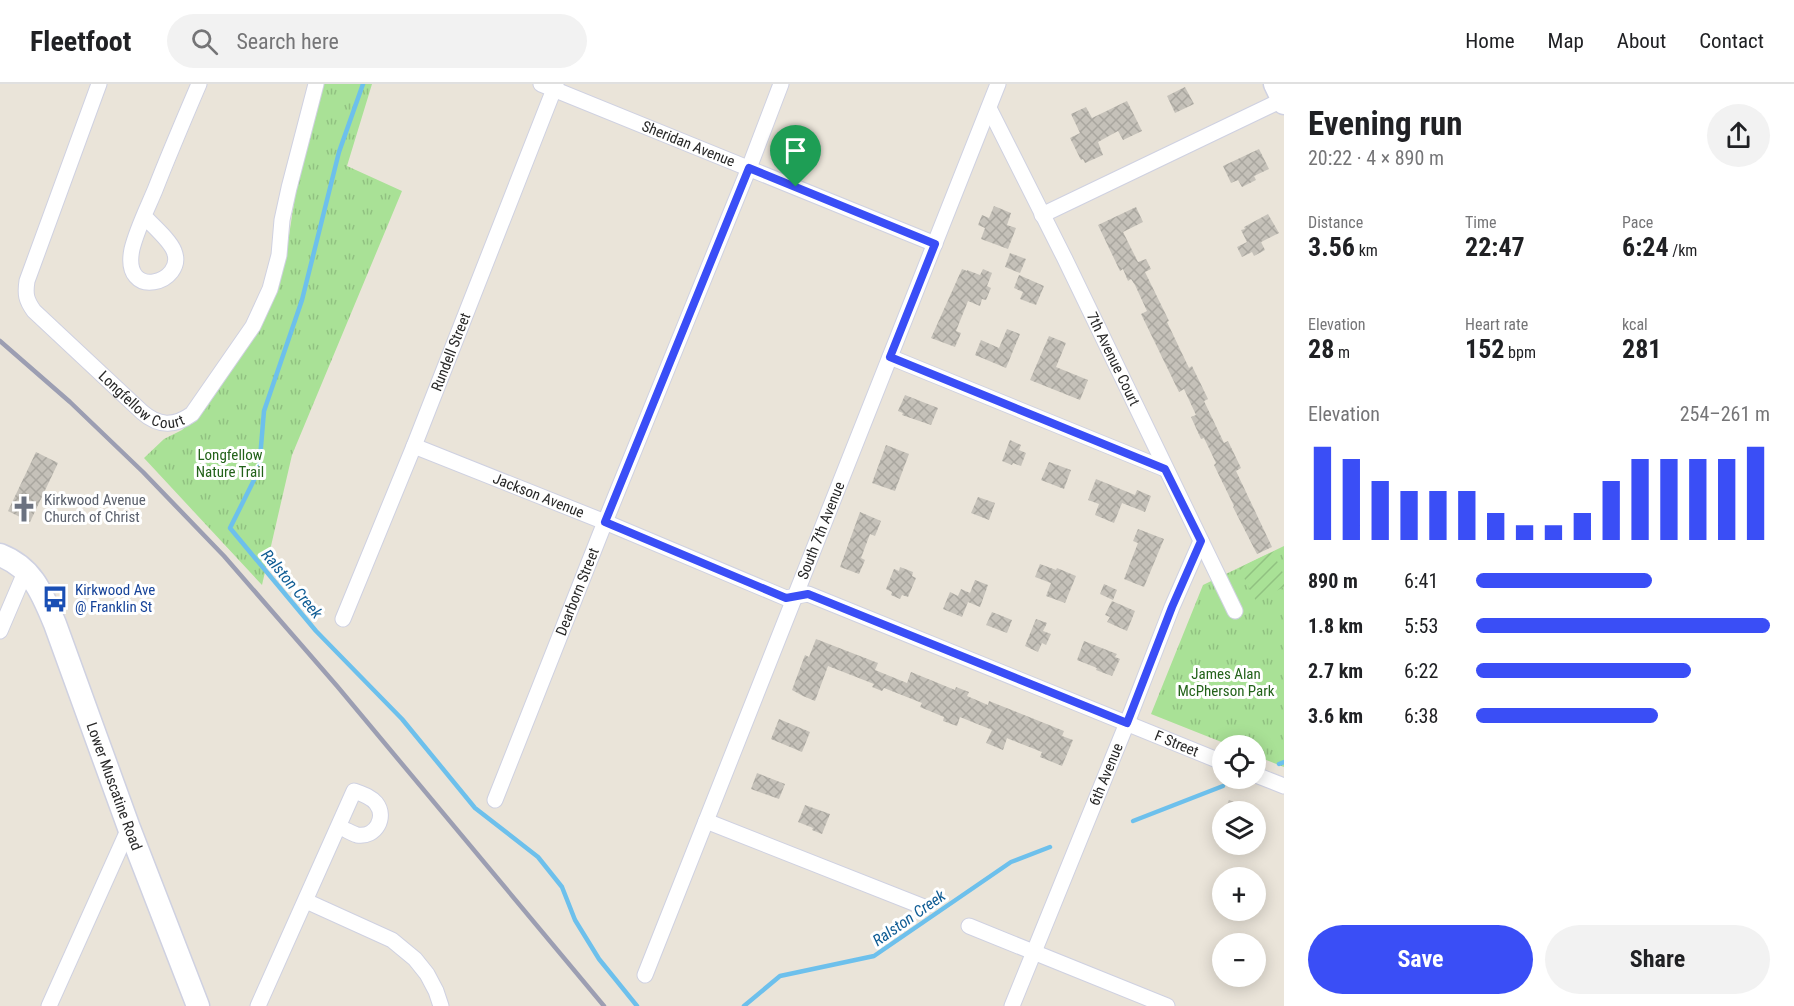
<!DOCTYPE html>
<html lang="en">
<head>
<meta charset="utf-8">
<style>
  :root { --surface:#fff; --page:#f2f2f2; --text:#202124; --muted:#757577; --line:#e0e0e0; --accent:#3a4ef6 }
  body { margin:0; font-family:"Roboto Condensed",sans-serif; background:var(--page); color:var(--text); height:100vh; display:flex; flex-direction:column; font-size:22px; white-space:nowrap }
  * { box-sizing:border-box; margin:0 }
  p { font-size:20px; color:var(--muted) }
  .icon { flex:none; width:33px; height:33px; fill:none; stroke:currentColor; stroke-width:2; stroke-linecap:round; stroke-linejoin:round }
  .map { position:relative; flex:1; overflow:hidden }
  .drawer { display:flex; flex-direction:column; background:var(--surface); width:510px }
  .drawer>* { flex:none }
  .buttons { position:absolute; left:1212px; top:651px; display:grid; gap:12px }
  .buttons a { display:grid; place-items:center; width:54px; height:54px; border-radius:50%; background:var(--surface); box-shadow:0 3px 15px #0003; font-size:30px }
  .pin { position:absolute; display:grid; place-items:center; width:51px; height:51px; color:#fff; margin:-62px -26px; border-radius:50% 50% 50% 0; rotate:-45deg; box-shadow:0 0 6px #0007 }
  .pin .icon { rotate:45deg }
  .round { display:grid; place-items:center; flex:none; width:63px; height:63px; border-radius:32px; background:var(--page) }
  .overview { display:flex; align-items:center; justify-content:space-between; height:102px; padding:0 24px }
  h1 { font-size:33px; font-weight:700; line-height:45px }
  .stats { display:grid; grid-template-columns:repeat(3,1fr); gap:9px; height:102px; padding:6px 24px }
  .stats div { display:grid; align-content:center }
  .stats b { font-size:26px; font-weight:700 }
  .stats small { font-size:16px; font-weight:400 }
  .stats p { font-size:16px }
  .chart { height:168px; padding:12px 24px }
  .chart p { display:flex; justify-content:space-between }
  .chart svg { width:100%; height:108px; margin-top:6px; stroke:var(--accent); stroke-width:6 }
  .action { display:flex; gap:12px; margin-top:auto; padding:12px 24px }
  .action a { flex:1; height:69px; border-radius:36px; background:var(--accent); color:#fff; font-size:24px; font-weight:700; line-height:69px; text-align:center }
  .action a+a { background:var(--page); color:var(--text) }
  ul { padding:0 24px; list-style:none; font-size:20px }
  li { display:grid; grid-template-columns:96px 72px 1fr; align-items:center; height:45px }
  li i { height:15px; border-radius:8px; background:var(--accent) }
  header { display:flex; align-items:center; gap:36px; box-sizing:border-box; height:84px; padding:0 30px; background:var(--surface); border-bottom:2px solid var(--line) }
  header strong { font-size:28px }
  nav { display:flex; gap:33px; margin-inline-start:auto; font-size:21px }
  .search { width:420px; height:54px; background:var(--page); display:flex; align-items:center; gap:15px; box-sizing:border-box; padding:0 21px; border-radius:33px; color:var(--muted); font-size:22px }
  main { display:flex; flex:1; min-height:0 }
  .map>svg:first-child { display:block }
</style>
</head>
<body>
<header>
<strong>Fleetfoot</strong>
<div class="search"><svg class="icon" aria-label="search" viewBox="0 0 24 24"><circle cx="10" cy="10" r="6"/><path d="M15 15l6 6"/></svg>Search here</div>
<nav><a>Home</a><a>Map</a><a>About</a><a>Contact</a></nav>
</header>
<main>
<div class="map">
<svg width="1284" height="922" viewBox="0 0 1284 922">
  <defs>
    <pattern id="park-tufts" width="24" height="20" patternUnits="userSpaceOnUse" patternTransform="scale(1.5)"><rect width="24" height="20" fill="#a9e196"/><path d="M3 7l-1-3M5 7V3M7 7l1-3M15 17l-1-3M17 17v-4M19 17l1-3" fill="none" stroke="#91c181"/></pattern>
    <pattern id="garden-furrows" width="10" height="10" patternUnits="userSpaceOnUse" patternTransform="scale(1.5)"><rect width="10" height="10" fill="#a9e196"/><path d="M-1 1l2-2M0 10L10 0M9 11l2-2" fill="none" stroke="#91c181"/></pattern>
    <pattern id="building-cross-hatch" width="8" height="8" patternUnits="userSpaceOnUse" patternTransform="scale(1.5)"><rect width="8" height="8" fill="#c5c1b9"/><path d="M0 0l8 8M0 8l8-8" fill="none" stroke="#a9a69f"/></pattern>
  </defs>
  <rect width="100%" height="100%" fill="#eae4d9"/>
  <g fill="url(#park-tufts)">
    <path d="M324,0H372L347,82L402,107L292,371L262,501L144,374L164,355L182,346L197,331L286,171L296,106Z"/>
    <path d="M1284,462V683L1256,672V662L1229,661L1151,630L1203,501Z"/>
  </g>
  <path fill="url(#garden-furrows)" d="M1277,466L1278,468L1274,471L1284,491V503L1256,517L1239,484Z"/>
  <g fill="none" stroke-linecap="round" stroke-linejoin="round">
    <g stroke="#6dc0ec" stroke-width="4.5">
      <path d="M363,0L339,68L302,216L264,327L259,386L230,444L316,547L402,635L475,724L538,773L562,803L575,836L599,875L637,922"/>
      <path d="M1279,680L1284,678"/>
      <path d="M1133,737L1223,702"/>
      <path d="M744,922L780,892L874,872L1011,778L1050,763"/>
    </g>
  </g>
  <g fill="url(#building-cross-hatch)">
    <path d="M1185,3L1194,20L1175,29L1167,12Z"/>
    <path d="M1127,17L1142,47L1123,56L1118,47L1098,58L1103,71L1085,79L1083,75L1081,76L1070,54L1080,49L1071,30L1086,23L1092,34Z"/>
    <path d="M1259,65L1269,85L1254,92L1256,96L1242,103L1238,96L1231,99L1223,82Z"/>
    <path d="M994,122L1011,129L1007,141L1016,144L1008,165L981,155L985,144L978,141L982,131L989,134Z"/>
    <path d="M1136,123L1143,138L1123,148L1138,178L1146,175L1151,185L1145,188L1169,237L1167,238L1189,284L1192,282L1208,315L1204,317L1224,359L1228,357L1241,384L1236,387L1272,463L1257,470L1233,423L1234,422L1214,381L1216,379L1204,354L1201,355L1191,333L1196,331L1184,305L1179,308L1141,230L1147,227L1135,201L1131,195L1128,197L1123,185L1120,187L1098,141Z"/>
    <path d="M1268,130L1279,149L1261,158L1265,166L1254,172L1252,168L1242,173L1237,163L1247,158L1241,146L1245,145L1244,143Z"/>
    <path d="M1010,169L1026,175L1020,189L1005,183Z"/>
    <path d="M962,185L967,187V186L980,191L983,185L992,189L987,202L991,204L986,216L982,215L980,222L968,217L956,247L961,249L955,263L931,254Z"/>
    <path d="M1019,191L1044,202L1036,221L1020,215L1023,208L1014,204Z"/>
    <path d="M1007,245L1020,250L1006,284L975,271L981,256L999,264Z"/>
    <path d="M1049,252L1066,259L1056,283L1088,296L1080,316L1030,296Z"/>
    <path d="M905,311L938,324L931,341L902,331L903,329L898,327Z"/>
    <path d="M1010,356L1021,361L1019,366L1026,369L1021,382L1013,379L1012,381L1002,377Z"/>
    <path d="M886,361L909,370L895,407L872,399Z"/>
    <path d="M36,368L58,379L30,438L8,427Z"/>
    <path d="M1049,378L1071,386L1064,405L1041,396Z"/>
    <path d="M1096,395L1135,411L1137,406L1151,412L1145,428L1122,419L1114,439L1095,431L1099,420L1088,416Z"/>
    <path d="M978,413L995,419L989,436L971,429Z"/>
    <path d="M860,428L881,437L875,452L870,450L861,474L865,476L859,490L840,483Z"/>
    <path d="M1138,445L1164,455L1144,503L1124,495L1138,459L1133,457Z"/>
    <path d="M1040,480L1056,486L1057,484L1076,492L1065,519L1046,512L1051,499L1035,493Z"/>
    <path d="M900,483L913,488L912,492L916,494L908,513L902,511L900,515L891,511L892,508L886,505L894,485L899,487Z"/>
    <path d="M975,496L988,501L980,523L968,518L962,533L943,525L950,508L958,512L961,505L970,509Z"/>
    <path d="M1104,500L1117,506L1113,516L1100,510Z"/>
    <path d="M1112,517L1135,527L1127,547L1107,538L1110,533L1105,531Z"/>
    <path d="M992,528L1012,536L1007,549L986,541Z"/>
    <path d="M1036,535L1047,539L1043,547L1051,550L1046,561L1042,559L1038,568L1025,562Z"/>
    <path d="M816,555L878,579L875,586L907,599L911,588L955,606L956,603L969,608L967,612L988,621L989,617L1064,647L1062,652L1073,656L1062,682L1040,673L1042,668L1009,655L1007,654L1003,666L986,659L992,646L960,633L957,642L943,637L944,633L920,623L922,619L884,604L882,607L872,603L874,600L828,582L815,617L803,612L792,606L805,571L809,573Z"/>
    <path d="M1084,557L1117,570L1115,573L1120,575L1112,592L1096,586L1097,584L1077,576Z"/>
    <path d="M779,635L810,648L802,668L771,655Z"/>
    <path d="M757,689L785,700L779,715L751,705Z"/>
    <path d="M1229,716L1257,727V728H1224Z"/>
    <path d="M805,721L830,730L822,750L812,746L813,744L798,738Z"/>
  </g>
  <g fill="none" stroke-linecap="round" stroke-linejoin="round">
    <g stroke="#cfd1e1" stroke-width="17">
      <g id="minor">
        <path id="s1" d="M99,0L27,197C25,210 26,216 34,227L142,328C158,342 174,343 192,330L253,242L270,205L279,171L282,136L289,104L316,0"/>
        <path id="s2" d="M541,0L935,160"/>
        <path id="s3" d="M989,24L1064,173L1235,527"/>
        <path d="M1042,131L1282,16"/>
        <path d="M144,132C152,141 170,156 174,167C187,199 121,218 132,165C137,145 147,125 155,106C169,70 184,35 199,0"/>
        <path d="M890,273L1165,385"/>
        <path id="s4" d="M414,362L605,438L786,514L808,510L1222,678"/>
        <path id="s5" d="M343,535L414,362L556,0"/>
        <path d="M0,547L26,486"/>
        <path d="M1256,691L1284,702"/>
        <path id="s6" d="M495,716L605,438L749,84L781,0"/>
        <path d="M706,737L924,823"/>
        <path d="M306,817L392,856L415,875L427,890L436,907L441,922"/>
        <path d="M969,842L1167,922"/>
        <path id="s7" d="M645,891L998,0"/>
        <path d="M49,922L129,744"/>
        <path d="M258,922L354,707C362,710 370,712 376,719C387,733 376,754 357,751C351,749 345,745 339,743"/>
        <path id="s8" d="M1012,922L1127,639L1172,523L1201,457"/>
      </g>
    </g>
    <g stroke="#cfd1e1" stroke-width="25">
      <g id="secondary">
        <path d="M1275,0L1284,19"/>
        <path id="s9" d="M0,471C33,484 42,509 55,540L129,744L198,922"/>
      </g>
    </g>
    <use href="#minor" stroke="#fff" stroke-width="15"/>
    <use href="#secondary" stroke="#fff" stroke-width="22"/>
    <path stroke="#9c9eb2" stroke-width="4.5" d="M0,257L70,318L143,388L224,472L337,602L604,922"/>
  </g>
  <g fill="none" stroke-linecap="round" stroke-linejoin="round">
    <g stroke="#fff" stroke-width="12">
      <path id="route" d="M749,84L935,160L890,273L1165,385L1201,457L1172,523L1127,639L808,510L786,514L605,438Z"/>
    </g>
    <use href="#route" stroke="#3a4ef6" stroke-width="8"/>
  </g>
  <defs>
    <g id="church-bare" transform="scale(2.07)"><path d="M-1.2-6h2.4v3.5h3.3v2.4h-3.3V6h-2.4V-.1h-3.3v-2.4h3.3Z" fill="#6b7280" stroke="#fff" stroke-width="2.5" paint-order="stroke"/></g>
    <g id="bus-bare" transform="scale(2.07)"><path d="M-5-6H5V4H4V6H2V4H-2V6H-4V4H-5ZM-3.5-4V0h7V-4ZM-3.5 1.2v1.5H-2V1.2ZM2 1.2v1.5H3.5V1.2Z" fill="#1a4fb4" stroke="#fff" stroke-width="2.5" paint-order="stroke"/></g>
  </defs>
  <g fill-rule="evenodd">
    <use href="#church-bare" x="24" y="425"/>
    <use href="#bus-bare" x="55" y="515"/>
  </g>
  <g text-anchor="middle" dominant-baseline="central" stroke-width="6" stroke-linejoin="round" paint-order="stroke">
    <g font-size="15" fill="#282828" stroke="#fff">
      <text stroke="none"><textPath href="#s2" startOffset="159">Sheridan Avenue</textPath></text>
      <text stroke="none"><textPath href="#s5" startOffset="288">Rundell Street</textPath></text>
      <text stroke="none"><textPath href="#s3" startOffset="280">7th Avenue Court</textPath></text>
      <text stroke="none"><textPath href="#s1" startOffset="384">Longfellow Court</textPath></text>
      <text stroke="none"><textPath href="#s4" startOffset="134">Jackson Avenue</textPath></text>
      <text stroke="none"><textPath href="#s7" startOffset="478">South 7th Avenue</textPath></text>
      <text stroke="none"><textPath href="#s6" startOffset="224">Dearborn Street</textPath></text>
      <text stroke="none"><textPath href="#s4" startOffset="822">F Street</textPath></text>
      <text stroke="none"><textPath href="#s8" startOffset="250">6th Avenue</textPath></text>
      <text stroke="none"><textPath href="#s9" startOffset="264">Lower Muscatine Road</textPath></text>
    </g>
    <g font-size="15" fill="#23621a" stroke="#fff">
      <text x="230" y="371">Longfellow<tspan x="230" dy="17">Nature Trail</tspan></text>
      <text x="1226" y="590">James Alan<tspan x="1226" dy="17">McPherson Park</tspan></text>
    </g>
    <g font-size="15" fill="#5b616d" stroke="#fff" text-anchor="start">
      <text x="44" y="416">Kirkwood Avenue<tspan x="44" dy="17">Church of Christ</tspan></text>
    </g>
    <g font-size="15" fill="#164399" stroke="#fff" text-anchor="start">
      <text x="75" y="506">Kirkwood Ave<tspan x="75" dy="17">@ Franklin St</tspan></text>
    </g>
    <g font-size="16" font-style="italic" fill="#0f5c94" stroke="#fff">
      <text transform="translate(292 500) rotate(50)">Ralston Creek</text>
      <text transform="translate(909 834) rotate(-35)">Ralston Creek</text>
    </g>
  </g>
</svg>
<div class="buttons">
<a><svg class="icon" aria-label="locate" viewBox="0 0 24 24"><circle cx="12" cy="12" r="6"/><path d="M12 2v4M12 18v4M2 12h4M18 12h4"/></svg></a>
<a><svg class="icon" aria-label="layers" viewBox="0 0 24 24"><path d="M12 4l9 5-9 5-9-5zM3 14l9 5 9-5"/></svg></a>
<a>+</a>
<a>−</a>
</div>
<div class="pin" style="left:796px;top:103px;background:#1e9e55"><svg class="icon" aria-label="arrive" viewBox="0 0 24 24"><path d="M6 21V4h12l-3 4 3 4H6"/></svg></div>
</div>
<section class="drawer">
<div class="overview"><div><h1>Evening run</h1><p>20:22 · 4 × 890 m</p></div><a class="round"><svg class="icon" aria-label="share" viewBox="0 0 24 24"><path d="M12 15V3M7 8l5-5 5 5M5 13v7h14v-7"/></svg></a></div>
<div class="stats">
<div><p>Distance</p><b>3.56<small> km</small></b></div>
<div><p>Time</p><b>22:47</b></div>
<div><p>Pace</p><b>6:24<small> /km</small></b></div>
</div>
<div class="stats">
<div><p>Elevation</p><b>28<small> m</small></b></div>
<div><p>Heart rate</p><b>152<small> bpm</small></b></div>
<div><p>kcal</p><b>281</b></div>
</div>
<div class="chart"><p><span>Elevation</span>254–261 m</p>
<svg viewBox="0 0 160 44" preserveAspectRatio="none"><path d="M5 44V6M15 44V11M25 44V20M35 44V24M45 44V24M55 44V24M65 44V33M75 44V38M85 44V38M95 44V33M105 44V20M115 44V11M125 44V11M135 44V11M145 44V11M155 44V6"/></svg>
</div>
<ul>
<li><b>890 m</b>6:41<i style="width:60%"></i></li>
<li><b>1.8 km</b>5:53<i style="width:100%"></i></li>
<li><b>2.7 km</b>6:22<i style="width:73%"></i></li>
<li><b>3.6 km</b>6:38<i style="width:62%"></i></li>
</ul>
<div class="action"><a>Save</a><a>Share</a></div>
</section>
</main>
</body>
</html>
